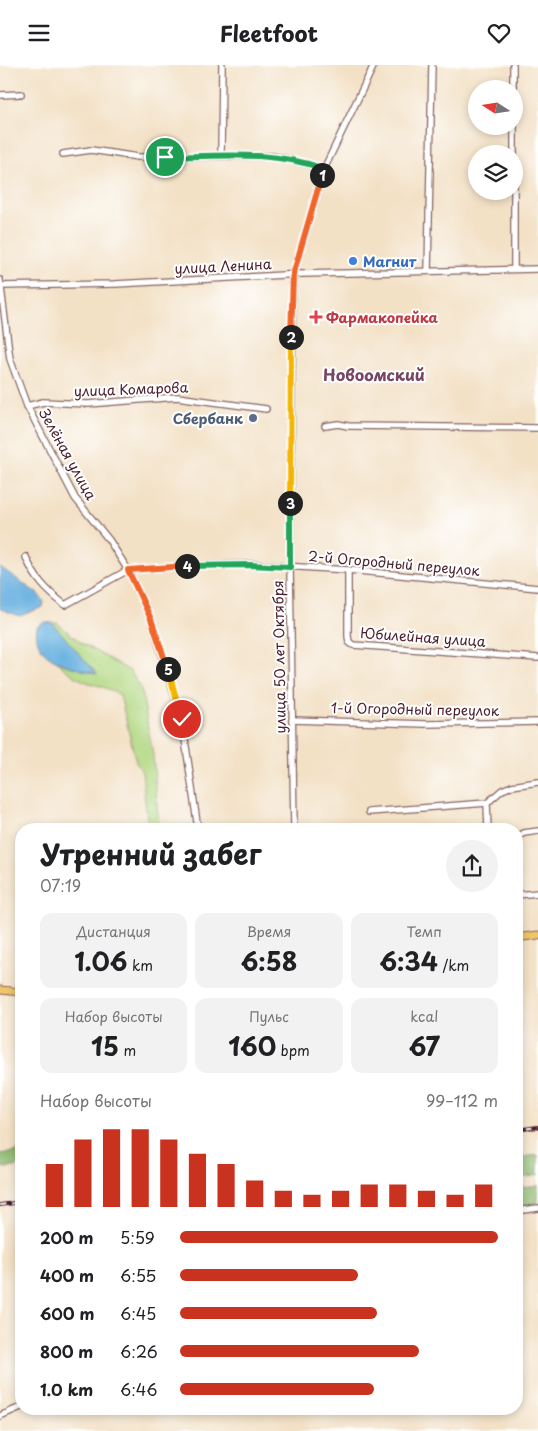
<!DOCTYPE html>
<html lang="ru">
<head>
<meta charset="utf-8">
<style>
  :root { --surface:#fff; --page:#f2f2f2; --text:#202124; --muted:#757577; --accent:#c8321e }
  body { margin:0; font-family:"Playpen Sans",sans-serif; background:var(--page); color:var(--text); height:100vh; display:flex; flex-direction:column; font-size:19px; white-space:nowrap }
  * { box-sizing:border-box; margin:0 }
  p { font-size:16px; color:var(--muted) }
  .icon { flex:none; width:28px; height:28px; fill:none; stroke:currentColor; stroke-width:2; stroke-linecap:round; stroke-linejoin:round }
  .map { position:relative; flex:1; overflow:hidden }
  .sheet { position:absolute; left:15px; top:758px; width:508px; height:592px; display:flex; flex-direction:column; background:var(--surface); border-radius:20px; box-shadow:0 2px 8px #0003 }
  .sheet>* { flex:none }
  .needle { width:32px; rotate:282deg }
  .tools { position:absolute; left:468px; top:15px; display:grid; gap:10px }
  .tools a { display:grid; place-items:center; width:55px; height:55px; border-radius:50%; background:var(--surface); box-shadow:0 2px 8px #0003; font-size:25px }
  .pin { position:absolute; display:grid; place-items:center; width:42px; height:42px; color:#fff; margin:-21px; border:2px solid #fff; border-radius:50%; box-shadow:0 1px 5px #0007 }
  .km { position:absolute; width:25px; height:25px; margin:-12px; border-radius:50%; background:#222; color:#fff; font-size:14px; line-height:25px; text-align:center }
  .round { display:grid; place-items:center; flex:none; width:52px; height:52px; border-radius:26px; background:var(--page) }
  .head { display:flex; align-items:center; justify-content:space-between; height:85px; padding:0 25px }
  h1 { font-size:28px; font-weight:700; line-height:38px }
  .stats { display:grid; grid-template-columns:repeat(3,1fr); gap:8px; height:85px; padding:5px 25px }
  .stats div { display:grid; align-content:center; border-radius:12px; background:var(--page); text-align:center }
  .stats b { font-size:25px; font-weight:700 }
  .stats small { font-size:14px; font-weight:400 }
  .stats p { font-size:14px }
  .chart { height:140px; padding:10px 25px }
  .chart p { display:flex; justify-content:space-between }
  .chart svg { width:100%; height:90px; margin-top:5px; stroke:var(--accent); stroke-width:6 }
  ul { padding:0 25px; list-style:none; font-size:16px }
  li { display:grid; grid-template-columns:80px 60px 1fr; align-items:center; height:38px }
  li i { height:12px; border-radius:6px; background:var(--accent) }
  header { display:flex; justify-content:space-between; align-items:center; height:65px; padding:0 25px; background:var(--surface); font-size:22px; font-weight:700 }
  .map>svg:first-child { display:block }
</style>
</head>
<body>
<header><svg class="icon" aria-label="menu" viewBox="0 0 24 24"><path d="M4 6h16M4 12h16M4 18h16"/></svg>Fleetfoot<svg class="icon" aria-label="heart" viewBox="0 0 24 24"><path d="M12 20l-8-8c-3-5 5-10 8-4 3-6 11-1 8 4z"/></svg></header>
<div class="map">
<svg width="538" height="1366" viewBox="0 0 538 1366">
  <rect width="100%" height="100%" fill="#fff"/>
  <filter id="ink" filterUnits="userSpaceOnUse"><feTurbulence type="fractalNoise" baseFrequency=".02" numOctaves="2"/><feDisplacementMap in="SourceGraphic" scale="10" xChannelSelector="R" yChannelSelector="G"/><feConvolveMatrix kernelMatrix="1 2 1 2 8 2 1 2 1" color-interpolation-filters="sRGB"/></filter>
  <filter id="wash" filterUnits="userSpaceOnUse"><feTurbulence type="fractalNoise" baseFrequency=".0096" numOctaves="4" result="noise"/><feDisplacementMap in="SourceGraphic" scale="20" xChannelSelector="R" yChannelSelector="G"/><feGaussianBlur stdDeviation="1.12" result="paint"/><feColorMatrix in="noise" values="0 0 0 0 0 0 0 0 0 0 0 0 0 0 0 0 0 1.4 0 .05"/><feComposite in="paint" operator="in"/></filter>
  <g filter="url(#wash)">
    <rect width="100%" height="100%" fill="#f3e1c6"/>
    <path fill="#b1d780" stroke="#7e7b56" d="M52,558H57L83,579L130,606L141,623L153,690L159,764H148L142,707L136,697L120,630C108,623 99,621 87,617C75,613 66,605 57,597L96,609Z"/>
    <g fill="#8cb86e" stroke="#6b6c4c">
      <path d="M21,1086V1101L5,1103L0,1101V1089Z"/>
      <path d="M538,1090V1110L516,1114V1093Z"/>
      <path d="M538,1120V1139L516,1142V1123Z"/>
    </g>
    <g fill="#68b1e0" stroke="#596886">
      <path d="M0,502L38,529L44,537L43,542L20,551L0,544Z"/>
      <path d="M45,557L52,558L97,609C73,602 31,595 37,562Z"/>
    </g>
  </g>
  <g filter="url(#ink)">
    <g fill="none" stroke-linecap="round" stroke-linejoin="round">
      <g stroke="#856361" stroke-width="8">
        <g id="minor">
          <path d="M513,0V24"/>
          <path d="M0,30L21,29"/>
          <path d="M514,61V89"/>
          <path d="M63,89L91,85L138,92L272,91L288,94L324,104"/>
          <path d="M221,91L222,0"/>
          <path d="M514,115V203"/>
          <path d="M428,206L432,0"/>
          <path d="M0,215L10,294L27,341L75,433L109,475L128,505L151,554L182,654L198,764"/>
          <path d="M0,221L115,219L302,209L538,204"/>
          <path d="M27,341L43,337L88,339L177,332L266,344"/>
          <path d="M325,361L338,359L348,361L538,363"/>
          <path d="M26,492C34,513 47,526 65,540L128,505L187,501L250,499L348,505L538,523"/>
          <path d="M348,505V571L349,577L353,580L538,593"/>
          <path d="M292,655L425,659L538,657"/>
          <path d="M487,738L488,764"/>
          <path d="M369,747L487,738L502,725L512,721L538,717"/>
          <path d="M294,764L290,502L293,210L324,104L374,0"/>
          <path d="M516,773L524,768L538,766"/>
          <path d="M516,830L538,828"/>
          <path d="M516,1146L538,1143"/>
          <path d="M0,1351L21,1342"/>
        </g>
      </g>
      <g stroke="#856361" stroke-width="9">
        <g id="major">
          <path d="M516,873L538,870"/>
          <path d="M0,925L21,927"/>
        </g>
      </g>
      <use href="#minor" stroke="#fff" stroke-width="5.5"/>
      <use href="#major" stroke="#eec569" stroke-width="7"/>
      <g stroke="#4a1f2b" stroke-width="4">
        <g id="rail">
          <path d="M516,1065L538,1062"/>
          <path d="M0,1140L21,1137"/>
        </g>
      </g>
      <use href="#rail" stroke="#fff" stroke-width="2" stroke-dasharray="5.5" stroke-linecap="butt"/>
    </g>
  </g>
  <g fill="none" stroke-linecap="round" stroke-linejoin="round" filter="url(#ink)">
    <g stroke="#fff" stroke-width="10">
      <path id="split-1" d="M165,92C218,91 273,85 324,104L322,110"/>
    </g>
    <g stroke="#fff" stroke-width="10">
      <path id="split-2" d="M291,272L293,210L322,110"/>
    </g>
    <g stroke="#fff" stroke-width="10">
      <path id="split-3" d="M290,438L291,272"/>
    </g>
    <g stroke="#fff" stroke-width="10">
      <path id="split-4" d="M187,501L250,500L290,502V438"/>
    </g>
    <g stroke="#fff" stroke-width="10">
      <path id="split-5" d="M168,604L151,554L128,505L187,501"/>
    </g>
    <g stroke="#fff" stroke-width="10">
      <path id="split-6" d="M168,604L182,654"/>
    </g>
    <use href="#split-1" stroke="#22a559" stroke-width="6"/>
    <use href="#split-2" stroke="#f0652b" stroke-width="6"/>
    <use href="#split-3" stroke="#f5b400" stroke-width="6"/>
    <use href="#split-4" stroke="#22a559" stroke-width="6"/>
    <use href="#split-5" stroke="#f0652b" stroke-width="6"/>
    <use href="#split-6" stroke="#f5b400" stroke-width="6"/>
  </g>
  <circle fill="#3f7fe0" stroke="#fff" stroke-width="2" cx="353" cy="196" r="5"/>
  <path fill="#e0444e" stroke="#fff" stroke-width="2" d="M313.5 244.5h5v5h5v5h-5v5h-5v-5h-5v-5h5z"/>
  <circle fill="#5c6f8a" stroke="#fff" stroke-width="2" cx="253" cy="353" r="5"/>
  <g text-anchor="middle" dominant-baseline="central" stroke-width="4" stroke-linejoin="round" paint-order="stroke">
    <g font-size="14" font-weight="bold" fill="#366cbe" stroke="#fff" text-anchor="start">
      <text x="363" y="196">Магнит</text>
    </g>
    <g font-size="14" fill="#4a1f2b" stroke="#fff">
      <text transform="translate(223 201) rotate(-3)">улица Ленина</text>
      <text transform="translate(131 324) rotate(-2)">улица Комарова</text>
      <text transform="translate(68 389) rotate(61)">Зелёная улица</text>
      <text transform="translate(394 498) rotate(5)">2-й Огородный переулок</text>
      <text transform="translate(423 572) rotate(4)">Юбилейная улица</text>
      <text transform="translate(279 592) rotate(-91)">улица 50 лет Октября</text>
      <text transform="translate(415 644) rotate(1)">1-й Огородный переулок</text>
    </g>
    <g font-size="14" font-weight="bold" fill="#be3a42" stroke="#fff" text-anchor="start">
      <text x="326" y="252">Фармакопейка</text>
    </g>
    <g font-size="14" font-weight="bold" fill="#4e5e75" stroke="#fff" text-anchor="end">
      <text x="243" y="353">Сбербанк</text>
    </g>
    <g font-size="16" font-weight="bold" fill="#764663" stroke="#fff">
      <text x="374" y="309">Новоомский</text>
    </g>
  </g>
</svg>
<div class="tools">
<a><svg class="needle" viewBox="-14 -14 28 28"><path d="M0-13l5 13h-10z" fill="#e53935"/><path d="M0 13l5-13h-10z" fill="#757577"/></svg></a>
<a><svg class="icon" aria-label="layers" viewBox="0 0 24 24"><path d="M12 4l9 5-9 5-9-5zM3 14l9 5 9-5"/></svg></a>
</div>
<div class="pin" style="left:165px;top:92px;background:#1e9e55"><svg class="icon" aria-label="arrive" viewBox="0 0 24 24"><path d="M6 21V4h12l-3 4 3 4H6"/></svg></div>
<div class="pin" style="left:182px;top:654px;background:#d93025"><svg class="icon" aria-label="check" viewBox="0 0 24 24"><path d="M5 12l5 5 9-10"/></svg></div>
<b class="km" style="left:322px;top:110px">1</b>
<b class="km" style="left:291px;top:272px">2</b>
<b class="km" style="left:290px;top:438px">3</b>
<b class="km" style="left:187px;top:501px">4</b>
<b class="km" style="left:168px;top:604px">5</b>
<section class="sheet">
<div class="head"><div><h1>Утренний забег</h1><p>07:19</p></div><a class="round"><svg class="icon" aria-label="share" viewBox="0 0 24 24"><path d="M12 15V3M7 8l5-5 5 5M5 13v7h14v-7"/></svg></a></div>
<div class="stats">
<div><p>Дистанция</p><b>1.06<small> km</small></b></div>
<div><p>Время</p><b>6:58</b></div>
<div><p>Темп</p><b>6:34<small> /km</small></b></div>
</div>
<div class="stats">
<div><p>Набор высоты</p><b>15<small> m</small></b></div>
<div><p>Пульс</p><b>160<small> bpm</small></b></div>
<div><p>kcal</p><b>67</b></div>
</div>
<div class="chart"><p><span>Набор высоты</span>99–112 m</p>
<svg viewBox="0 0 160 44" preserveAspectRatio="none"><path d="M5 44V23M15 44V11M25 44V6M35 44V6M45 44V11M55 44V18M65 44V23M75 44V31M85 44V36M95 44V38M105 44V36M115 44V33M125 44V33M135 44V36M145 44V38M155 44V33"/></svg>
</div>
<ul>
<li><b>200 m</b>5:59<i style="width:100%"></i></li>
<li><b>400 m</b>6:55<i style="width:56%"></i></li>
<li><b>600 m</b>6:45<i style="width:62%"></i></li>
<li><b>800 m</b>6:26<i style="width:75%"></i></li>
<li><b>1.0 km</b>6:46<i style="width:61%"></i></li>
</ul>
</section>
</div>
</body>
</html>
